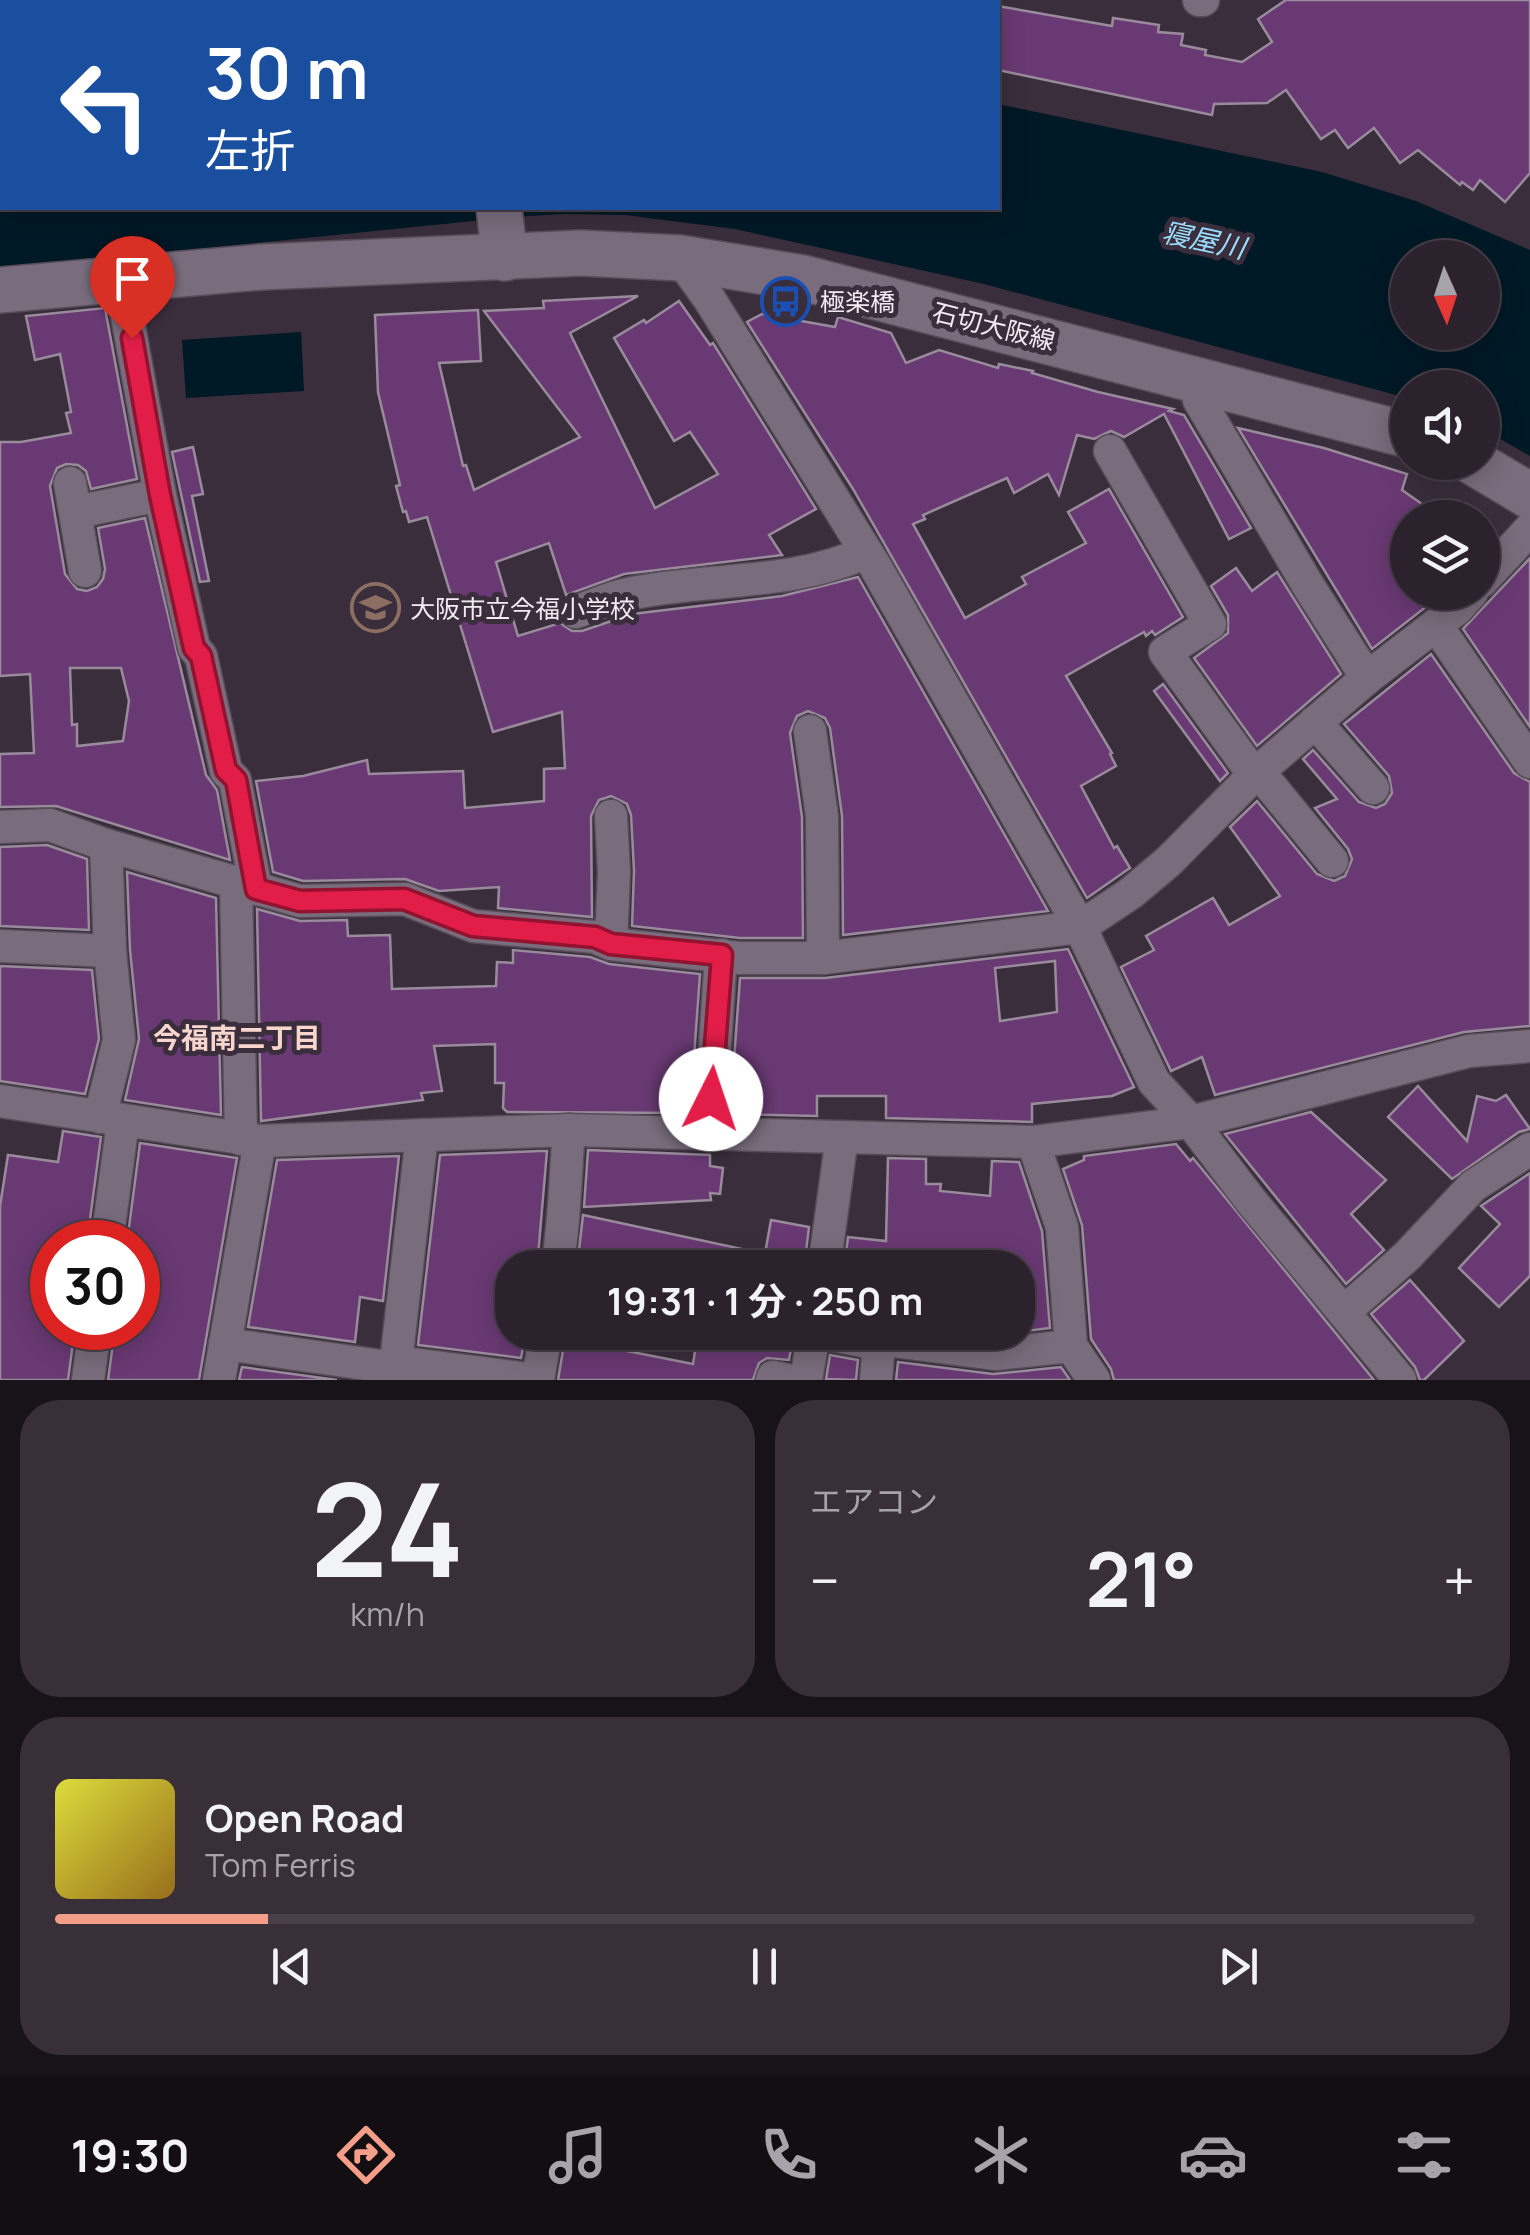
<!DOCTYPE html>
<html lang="ja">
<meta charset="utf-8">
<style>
:root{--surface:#2c222d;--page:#382f39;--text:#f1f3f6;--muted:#a6a4aa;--line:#483f49;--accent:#f49e8a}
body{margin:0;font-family:Manrope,"Noto Sans JP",sans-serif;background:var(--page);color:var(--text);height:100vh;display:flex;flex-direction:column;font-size:38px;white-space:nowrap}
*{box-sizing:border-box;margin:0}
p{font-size:32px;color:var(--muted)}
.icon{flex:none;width:55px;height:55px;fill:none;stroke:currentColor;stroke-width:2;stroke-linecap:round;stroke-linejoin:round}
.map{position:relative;height:1380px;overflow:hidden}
.drawer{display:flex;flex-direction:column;gap:20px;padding:20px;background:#181319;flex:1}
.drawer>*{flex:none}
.guide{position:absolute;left:0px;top:0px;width:1000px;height:210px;box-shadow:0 5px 25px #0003,0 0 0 2px var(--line);background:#1a4fa0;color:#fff;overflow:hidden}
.needle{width:65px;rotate:177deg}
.tools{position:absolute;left:1390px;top:240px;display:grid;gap:20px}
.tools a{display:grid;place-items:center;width:110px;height:110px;border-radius:50%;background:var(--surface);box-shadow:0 5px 25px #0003,0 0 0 2px var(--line);font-size:50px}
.speed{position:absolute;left:30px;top:1220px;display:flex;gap:20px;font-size:50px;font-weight:700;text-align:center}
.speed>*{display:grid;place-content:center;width:130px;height:130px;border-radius:50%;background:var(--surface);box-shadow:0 5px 25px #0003,0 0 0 2px var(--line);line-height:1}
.speed .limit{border:15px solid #d22;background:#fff;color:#111}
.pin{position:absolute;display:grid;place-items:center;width:85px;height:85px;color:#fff;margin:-102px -42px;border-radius:50% 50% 50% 0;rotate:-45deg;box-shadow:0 0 10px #0007}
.pin .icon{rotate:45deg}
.me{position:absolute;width:110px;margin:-55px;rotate:4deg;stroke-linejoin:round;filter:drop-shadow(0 0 8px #0008)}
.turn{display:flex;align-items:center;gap:35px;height:210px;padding:0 40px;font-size:45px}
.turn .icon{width:130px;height:130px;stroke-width:2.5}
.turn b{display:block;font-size:70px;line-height:85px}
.big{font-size:75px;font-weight:700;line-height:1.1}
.drawer .card{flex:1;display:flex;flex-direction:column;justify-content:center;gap:15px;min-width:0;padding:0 35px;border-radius:40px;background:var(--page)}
.drawer .dial{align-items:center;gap:0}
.dial b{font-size:130px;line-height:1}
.song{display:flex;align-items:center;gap:30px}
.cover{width:120px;height:120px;border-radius:15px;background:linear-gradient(135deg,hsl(60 70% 55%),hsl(40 70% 35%))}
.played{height:10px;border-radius:5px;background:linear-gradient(90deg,var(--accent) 15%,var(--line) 15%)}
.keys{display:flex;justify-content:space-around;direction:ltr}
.heat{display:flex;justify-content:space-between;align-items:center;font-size:55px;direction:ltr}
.drawer .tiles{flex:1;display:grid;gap:20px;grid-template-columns:1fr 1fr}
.card:last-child{grid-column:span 2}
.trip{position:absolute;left:495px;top:1250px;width:540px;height:100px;border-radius:40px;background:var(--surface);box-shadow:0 5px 25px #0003,0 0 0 2px var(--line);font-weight:700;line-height:100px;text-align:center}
.tab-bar{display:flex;height:160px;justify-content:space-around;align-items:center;background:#120e12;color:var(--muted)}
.tab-bar .icon{width:70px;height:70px}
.tab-bar .on{color:var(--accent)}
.tab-bar b{font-size:45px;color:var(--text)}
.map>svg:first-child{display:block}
</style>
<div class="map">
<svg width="1530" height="1380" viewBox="0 0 1530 1380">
<rect width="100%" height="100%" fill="#3a2e3c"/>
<g fill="#001926" fill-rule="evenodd">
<path d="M998,104L1322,172L1416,201L1530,250V456L1483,429L1482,388H1408L1407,398L984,284L735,229L625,215L565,214L512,217L0,269V110L2,109V208H998ZM1408,258H1482V332H1408Z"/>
<polygon points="301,332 304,391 186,398 182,340"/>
</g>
<g fill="#693973" stroke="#998b9c" stroke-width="2.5" fill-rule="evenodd">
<polygon points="1286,0 1530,0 1530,173 1505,202 1480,180 1473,190 1462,182 1460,185 1418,150 1400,163 1374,128 1348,148 1335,130 1321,139 1286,90 1267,103 1214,104 1212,115 998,70 998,6 1112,26 1113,18 1159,25 1158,32 1183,34 1181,45 1206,50 1205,55 1242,62 1272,42 1258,19"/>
<polygon points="638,296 570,333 655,508 718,474 690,432 674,441 614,338 644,320 646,323 679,301 710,345 713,343 816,509 769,535 782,555 624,574 566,595 549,543 496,562 518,636 560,623 572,631 582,631 632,614 782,596 858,577 1048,911 843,935 842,816 830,728 825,718 808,711 797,716 790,733 802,817 803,938 740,938 632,926 634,871 631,815 627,804 611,796 599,800 591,816 592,917 498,908 499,887 439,891 405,879 303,881 273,872 256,781 303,776 367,760 369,774 463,771 465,808 544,801 544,769 565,768 562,712 493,732 427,517 409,522 406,511 403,512 396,486 400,485 378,392 375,315 478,310 481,361 439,363 463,466 466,465 474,490 580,437 484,311 544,308 543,301"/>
<path d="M105,308L137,479L91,489L86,471L78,465L66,464L57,468L50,486L65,574L77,589L87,591L97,587L103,579L105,569L98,528L145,518L206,775L217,790L230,860L56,806L0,807V754L34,753L30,674L0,676V442H21L71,433L66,413L71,412L60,354L35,360L26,316ZM70,668H121L129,701L123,741L77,746V724L72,725Z"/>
<polygon points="762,314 835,327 838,317 891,333 906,363 939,350 998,368 999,364 1033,371 1032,373 1098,392 1173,409 1169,411 1184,415 1251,528 1229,539 1164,414 1124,437 1111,431 1094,439 1077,435 1059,495 1048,474 1014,493 1007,478 923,515 925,519 913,524 965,618 1026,584 1022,577 1086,543 1068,512 1109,489 1183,617 1155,635 1152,631 1146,636 1144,632 1066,676 1112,753 1110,754 1116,766 1081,786 1114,848 1117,846 1130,868 1087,898 853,489 747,322"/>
<polygon points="1238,428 1324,448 1407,474 1402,490 1442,518 1408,518 1408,592 1445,592 1372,649"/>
<polygon points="193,447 203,494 192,496 209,581 200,582 172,452"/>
<polygon points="1530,558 1530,727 1463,629"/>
<polygon points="1236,568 1252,591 1277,572 1341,674 1257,746 1194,658 1228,633 1228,615 1211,586"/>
<polygon points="1431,654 1514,773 1530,782 1530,1026 1464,1032 1215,1095 1202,1057 1171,1071 1121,967 1154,950 1146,936 1213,898 1229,925 1280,896 1230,827 1257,801 1317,874 1334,881 1345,876 1352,859 1348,849 1315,808 1337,799 1303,759 1313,750 1359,802 1376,808 1385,804 1392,793 1389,776 1344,724"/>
<polygon points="1163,684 1228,773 1220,781 1154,691"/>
<polygon points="47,845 87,859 89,930 0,926 0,847"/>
<polygon points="127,872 216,898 221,1115 125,1100 139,1039 130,950"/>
<polygon points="257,909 300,921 347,920 348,936 390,935 392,989 496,986 497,962 513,963 513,950 590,957 609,964 700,974 690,1113 507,1112 503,1108 504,1083 495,1083 495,1044 434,1046 442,1091 421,1093 423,1100 261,1121"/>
<path d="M1068,949L1134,1087L1112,1096L1032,1104V1122L886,1118V1096H817V1116L730,1114L740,978H825ZM1055,961L1057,1012L1000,1021L995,968Z"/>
<polygon points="0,966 92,970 99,1039 85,1094 0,1081"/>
<polygon points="1418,1086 1467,1141 1477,1096 1496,1101 1506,1095 1530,1129 1519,1132 1452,1179 1388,1117"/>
<polygon points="1311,1112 1386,1180 1351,1214 1384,1250 1346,1284 1225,1134"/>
<polygon points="63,1131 101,1137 87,1242 52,1242 52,1328 75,1328 68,1380 0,1380 0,1206 8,1155 58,1162"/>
<polygon points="140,1143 237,1158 199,1380 108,1380 115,1328 138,1328 138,1242 127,1242"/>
<polygon points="1176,1144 1190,1161 1193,1158 1374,1380 1114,1380 1111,1369 1091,1339 1082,1225 1063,1169 1084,1160 1084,1156"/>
<polygon points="588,1150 710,1155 710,1166 723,1168 720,1194 710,1193 711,1200 584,1207"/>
<polygon points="541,1151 547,1151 537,1268 512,1268 512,1332 526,1332 521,1358 418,1345 440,1155"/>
<polygon points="399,1156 383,1301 360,1297 355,1342 248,1327 277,1160"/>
<polygon points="888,1158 926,1159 926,1184 941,1184 940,1191 990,1196 992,1161 1019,1162 1042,1231 1050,1328 1018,1332 1018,1268 844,1268 848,1237 886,1241"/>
<polygon points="1530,1173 1530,1276 1499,1307 1459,1268 1500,1224 1481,1206"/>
<polygon points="583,1215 765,1254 771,1220 809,1227 804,1268 577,1268"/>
<polygon points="1410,1280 1464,1341 1424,1380 1420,1380 1415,1367 1371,1314"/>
<polygon points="566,1332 630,1332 627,1351 693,1364 698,1332 794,1332 789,1360 767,1358 759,1363 753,1380 558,1380"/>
<polygon points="830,1355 858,1360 856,1380 826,1379"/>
<polygon points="898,1362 993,1374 1061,1367 1070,1380 896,1380"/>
<polygon points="242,1367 337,1380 239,1380"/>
</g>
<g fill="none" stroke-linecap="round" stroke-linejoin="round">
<defs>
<g id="street">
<polyline points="1199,0 1203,0"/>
<polyline points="680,258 710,300 875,566 945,689 1080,927 1154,1082 1191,1122 1251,1201 1400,1380"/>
<polyline points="120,278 160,495 194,648 201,656 226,771 235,780 256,889"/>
<polyline points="1199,400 1309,587 1367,678"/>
<polyline points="1110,451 1210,624 1165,652 1254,775"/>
<polyline points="70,483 85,571"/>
<polyline points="76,512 160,495"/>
<polyline points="1482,581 1530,529"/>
<path d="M576,612C593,606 610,597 628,594C706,577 792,587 866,552"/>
<polyline points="1436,625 1530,762"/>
<polyline points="1315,722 1373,788"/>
<polyline points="810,731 822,816 823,958"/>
<polyline points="1258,771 1332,861"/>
<polyline points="611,816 614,872 611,944"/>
<polyline points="0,827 50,825 106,845 300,901 405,899 473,926 595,937 611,944 739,958 823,958 1080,927 1131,893 1169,861 1254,775 1367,678 1458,608 1472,592"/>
<polyline points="236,883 241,1139"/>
<polyline points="0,946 110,951"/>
<polyline points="0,1101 260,1141 569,1130 1033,1142 1191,1122 1469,1051 1530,1046"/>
<polyline points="100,1117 119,1040 110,951 106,845"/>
<polyline points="709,1135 721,955"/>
<polyline points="1033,1142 1062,1227 1071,1346 1094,1380"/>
<polyline points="107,1242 123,1121"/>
<path d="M557,1268C565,1222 565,1177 569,1130"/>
<polyline points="824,1268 842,1137"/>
<polyline points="1344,1312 1407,1256 1473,1186 1530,1149"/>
<polyline points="817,1332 879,1344 885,1340 995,1354 1071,1346"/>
<polyline points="225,1344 395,1368"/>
<polyline points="396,1362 536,1380"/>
<polyline points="88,1380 95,1328"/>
<polyline points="219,1380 260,1141"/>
<polyline points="394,1380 422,1135"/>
<polyline points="538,1380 546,1332"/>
<polyline points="772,1380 773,1377 787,1380"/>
<polyline points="806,1380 814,1332"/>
<polyline points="876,1380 879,1344"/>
</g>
<g id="secondary">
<polyline points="475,0 475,2"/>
<polyline points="499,208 505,258"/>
<polyline points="0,290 262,267 581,253 680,258 803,278 1408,435"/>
<polyline points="1473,462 1530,496"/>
</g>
</defs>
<use href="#street" stroke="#574d59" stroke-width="35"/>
<use href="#secondary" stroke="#574d59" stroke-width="48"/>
<use href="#street" stroke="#796c7c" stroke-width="32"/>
<use href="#secondary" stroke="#796c7c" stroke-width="45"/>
</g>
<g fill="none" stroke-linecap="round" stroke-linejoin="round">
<defs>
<polyline id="route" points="132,338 160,495 194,648 201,656 226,770 236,780 256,889 300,901 404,899 473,926 595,937 611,944 722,955 711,1099"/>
</defs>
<use href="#route" stroke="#92132f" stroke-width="25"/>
<use href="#route" stroke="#e11d48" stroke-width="18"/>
</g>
<defs>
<symbol id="bus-ring" viewBox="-11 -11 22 22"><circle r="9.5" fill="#3a2e3c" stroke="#1a4fb4" stroke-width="1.5"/><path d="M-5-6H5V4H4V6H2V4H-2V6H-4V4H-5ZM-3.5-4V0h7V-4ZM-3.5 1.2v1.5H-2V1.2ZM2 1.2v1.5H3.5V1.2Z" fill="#1a4fb4"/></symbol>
<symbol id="school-ring" viewBox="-11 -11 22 22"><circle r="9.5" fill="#3a2e3c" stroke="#8d6e63" stroke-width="1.5"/><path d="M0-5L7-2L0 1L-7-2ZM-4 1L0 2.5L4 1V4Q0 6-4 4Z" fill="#8d6e63"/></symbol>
</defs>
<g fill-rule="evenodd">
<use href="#bus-ring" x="758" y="274" width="55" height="55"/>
<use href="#school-ring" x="348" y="580" width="55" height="55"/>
</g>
<g text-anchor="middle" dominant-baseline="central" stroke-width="10" stroke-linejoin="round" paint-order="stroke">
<g font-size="25" fill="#f2eaf3" stroke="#3a2e3c" text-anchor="start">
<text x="820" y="301">極楽橋</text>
<text x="410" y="608">大阪市立今福小学校</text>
</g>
<g font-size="25" fill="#f2eaf3" stroke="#3a2e3c">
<text transform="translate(994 326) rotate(14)">石切大阪線</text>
</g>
<g font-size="28" font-style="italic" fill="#98ddfe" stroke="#3a2e3c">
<text transform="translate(1204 239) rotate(12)">寝屋川</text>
</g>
<g font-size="28" font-weight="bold" fill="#f8d6cd" stroke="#3a2e3c">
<text x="237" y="1037">今福南二丁目</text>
</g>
</g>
</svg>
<div class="tools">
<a><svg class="needle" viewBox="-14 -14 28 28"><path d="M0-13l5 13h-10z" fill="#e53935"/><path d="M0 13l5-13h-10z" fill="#a6a4aa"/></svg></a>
<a><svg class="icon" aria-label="sound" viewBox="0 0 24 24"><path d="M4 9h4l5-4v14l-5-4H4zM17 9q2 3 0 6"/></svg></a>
<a><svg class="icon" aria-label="layers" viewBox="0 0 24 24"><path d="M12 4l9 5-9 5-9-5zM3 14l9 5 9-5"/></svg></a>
</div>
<div class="speed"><div class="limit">30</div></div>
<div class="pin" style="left:132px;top:338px;background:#d93025"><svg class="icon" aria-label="arrive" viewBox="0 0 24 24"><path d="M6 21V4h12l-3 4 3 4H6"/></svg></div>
<svg class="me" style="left:711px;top:1099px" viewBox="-20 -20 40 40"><circle r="19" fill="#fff"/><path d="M0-13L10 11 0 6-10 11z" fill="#e11d48"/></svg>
<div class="trip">19:31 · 1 分 · 250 m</div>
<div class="guide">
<div class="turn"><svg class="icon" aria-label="left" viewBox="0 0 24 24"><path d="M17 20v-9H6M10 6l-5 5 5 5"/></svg><div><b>30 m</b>左折</div></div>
</div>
</div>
<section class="drawer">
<div class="tiles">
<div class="card dial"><b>24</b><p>km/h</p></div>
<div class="card"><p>エアコン</p>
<div class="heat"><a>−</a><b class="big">21°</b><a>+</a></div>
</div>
<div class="card">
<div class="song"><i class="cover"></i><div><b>Open Road</b><p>Tom Ferris</p></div></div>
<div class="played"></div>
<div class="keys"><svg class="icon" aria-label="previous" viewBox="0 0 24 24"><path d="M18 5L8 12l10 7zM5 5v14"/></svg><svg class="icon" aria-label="pause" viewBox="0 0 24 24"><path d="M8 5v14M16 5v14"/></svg><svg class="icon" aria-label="next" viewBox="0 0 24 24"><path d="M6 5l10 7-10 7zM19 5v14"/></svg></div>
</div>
</div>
</section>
<nav class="tab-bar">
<b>19:30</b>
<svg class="icon on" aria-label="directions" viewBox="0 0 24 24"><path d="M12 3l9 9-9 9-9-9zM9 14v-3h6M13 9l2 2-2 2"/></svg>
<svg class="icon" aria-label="music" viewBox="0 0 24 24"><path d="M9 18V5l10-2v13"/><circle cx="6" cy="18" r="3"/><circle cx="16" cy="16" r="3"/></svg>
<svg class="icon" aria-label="phone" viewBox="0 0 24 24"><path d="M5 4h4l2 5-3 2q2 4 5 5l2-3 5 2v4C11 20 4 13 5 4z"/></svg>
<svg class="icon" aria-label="climate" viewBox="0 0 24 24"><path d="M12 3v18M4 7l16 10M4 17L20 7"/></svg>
<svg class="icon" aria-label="car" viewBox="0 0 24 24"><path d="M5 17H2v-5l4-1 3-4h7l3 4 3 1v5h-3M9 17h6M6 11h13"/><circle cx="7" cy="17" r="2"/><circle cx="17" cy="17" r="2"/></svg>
<svg class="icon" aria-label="filters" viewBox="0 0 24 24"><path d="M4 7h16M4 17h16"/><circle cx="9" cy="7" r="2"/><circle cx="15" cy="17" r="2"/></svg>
</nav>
